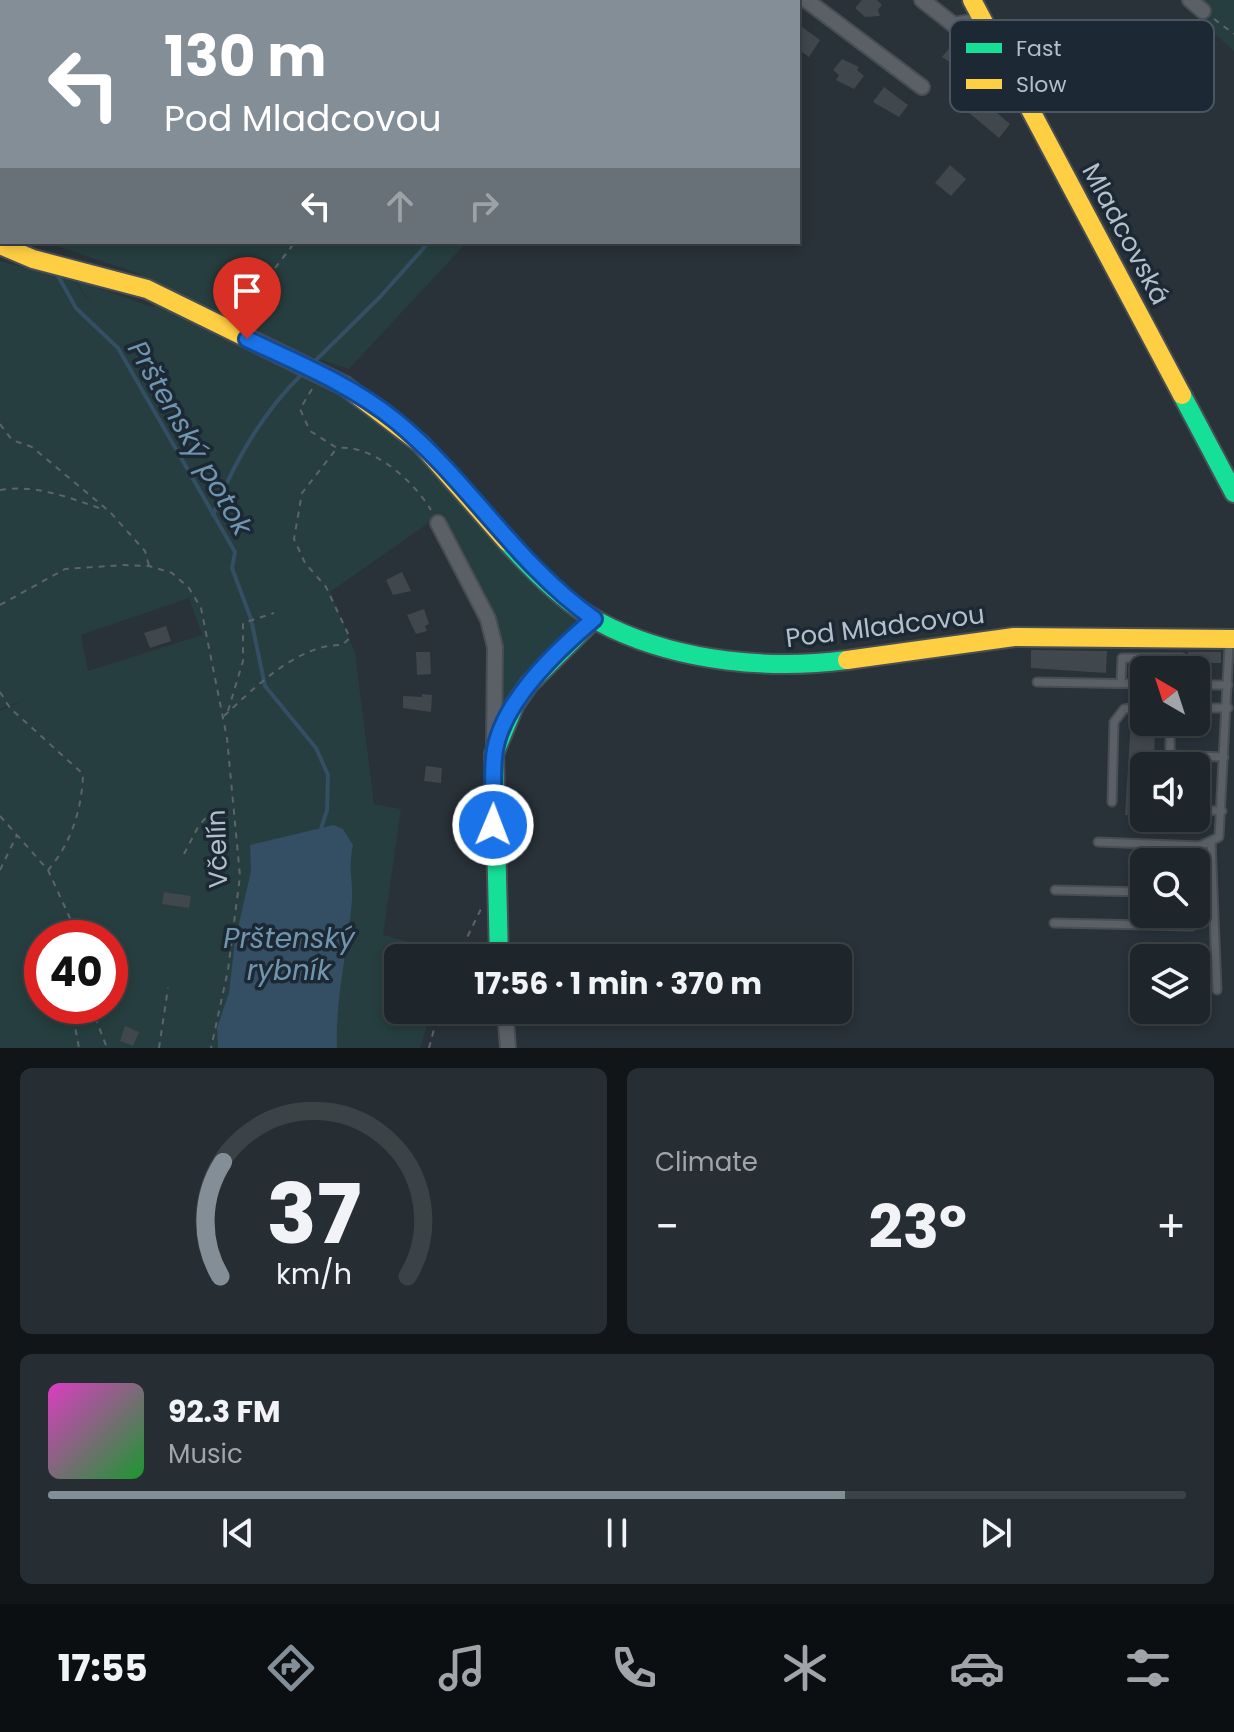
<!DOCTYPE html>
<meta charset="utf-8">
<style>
:root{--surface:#1f262b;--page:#272e33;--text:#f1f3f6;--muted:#a1a5a9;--line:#3c4347;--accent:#838e97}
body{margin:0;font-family:Poppins,sans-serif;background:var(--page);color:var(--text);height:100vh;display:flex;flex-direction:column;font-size:30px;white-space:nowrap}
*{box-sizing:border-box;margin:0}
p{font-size:26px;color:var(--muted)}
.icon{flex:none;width:44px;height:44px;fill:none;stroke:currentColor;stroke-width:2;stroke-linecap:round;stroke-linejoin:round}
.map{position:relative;height:1048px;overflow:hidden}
.side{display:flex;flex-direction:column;gap:20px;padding:20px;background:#111518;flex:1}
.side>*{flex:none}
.top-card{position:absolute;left:0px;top:0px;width:800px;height:244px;box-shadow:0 4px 12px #0003,0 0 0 2px var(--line);background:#838e97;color:#fff;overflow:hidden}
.needle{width:52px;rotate:321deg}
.controls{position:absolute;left:1130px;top:656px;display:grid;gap:16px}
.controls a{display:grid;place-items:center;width:80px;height:80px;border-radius:12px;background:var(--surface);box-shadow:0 4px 12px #0003,0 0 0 2px var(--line);font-size:40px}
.speed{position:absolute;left:24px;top:920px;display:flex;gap:16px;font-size:40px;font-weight:700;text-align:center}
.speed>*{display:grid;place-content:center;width:104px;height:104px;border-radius:50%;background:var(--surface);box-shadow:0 4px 12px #0003,0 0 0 2px var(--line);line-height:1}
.speed .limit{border:12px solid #d22;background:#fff;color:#111}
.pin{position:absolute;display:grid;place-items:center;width:68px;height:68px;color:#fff;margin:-82px -34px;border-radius:50% 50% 50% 0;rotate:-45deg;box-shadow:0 0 8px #0007}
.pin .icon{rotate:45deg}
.me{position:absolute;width:88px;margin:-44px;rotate:1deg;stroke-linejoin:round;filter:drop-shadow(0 0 6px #0008)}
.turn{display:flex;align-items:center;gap:28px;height:168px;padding:0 32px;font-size:36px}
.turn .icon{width:104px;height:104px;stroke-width:2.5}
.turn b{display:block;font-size:56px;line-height:68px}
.lanes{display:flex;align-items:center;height:76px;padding:0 32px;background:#0003;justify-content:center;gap:40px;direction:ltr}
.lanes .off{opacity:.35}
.big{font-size:60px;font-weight:700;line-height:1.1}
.side .widget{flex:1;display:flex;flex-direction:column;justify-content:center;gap:12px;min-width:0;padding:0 28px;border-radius:12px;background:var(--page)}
.side .dial{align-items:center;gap:0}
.dial svg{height:208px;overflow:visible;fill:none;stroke:var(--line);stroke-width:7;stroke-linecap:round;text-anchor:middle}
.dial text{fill:var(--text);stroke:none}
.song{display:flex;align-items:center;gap:24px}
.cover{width:96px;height:96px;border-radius:12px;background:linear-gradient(135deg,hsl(310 70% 55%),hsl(130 70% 35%))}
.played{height:8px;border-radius:4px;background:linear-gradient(90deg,var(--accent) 70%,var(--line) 70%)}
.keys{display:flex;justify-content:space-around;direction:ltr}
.heat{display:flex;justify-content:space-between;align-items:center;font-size:44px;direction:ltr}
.side .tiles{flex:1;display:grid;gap:20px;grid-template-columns:1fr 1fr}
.widget:last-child{grid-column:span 2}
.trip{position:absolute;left:384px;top:944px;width:468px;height:80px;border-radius:12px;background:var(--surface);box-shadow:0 4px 12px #0003,0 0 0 2px var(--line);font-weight:700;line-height:80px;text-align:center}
.dock{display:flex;height:128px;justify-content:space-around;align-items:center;background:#0c0f11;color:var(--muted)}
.dock .icon{width:56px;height:56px}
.dock .selected{color:var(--accent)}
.dock b{font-size:36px;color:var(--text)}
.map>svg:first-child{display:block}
</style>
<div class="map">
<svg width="1234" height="1048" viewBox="0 0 1234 1048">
<rect width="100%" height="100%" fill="#293239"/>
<g fill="#263e3f" fill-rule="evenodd">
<polygon points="0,0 581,0 581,1 2,2 2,227"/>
<polygon points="1202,0 1234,0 1234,51 1198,19 1208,5"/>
<polygon points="45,242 467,242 349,369 279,346 263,334 134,272"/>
<path d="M0,261L74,281L97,312L74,279L152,307L159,303L314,378L399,434L580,619L530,671L499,724L504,652L481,591L441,521L430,522L330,592L355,653L374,804L401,809L383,935L451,953L449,958H398V1010H432L420,1048H0V711L27,699L0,709ZM189,598L202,635L88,671L81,635ZM42,938H110V1006H42Z"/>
</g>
<path fill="#344e63" d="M334,825L343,829L353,845C348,869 353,879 352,900C348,950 335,998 337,1048H218L217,1028L229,993L235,941L251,871L250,845Z"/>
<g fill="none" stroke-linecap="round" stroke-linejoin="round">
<g stroke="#344e63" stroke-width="4">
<polyline points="0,197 2,200"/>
<polyline points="57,274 76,308 118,348 235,552 232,568 251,619 265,686 316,748 328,775 327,810 319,835"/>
<polyline points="312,364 380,297 429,242"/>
<path d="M213,515C233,464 263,412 303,373"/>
</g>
</g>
<g fill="#40474d">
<polygon points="862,0 877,0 882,5 878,10 880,16 865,17 855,8"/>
<polygon points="798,24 820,40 809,57 798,49"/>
<polygon points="952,45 978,68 971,76 942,57"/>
<polygon points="842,59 859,67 857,70 864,76 854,89 836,80 839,75 833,70"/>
<polygon points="884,87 908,105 899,117 873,102"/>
<polygon points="983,94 993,102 990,107 1010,124 999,138 968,112"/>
<polygon points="950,165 966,179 951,196 935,183"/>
<polygon points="402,572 411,591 393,595 386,580"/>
<polygon points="424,609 429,624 425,626 427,631 416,634 407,615"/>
<polygon points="166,626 171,641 150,648 144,633"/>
<polygon points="1031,650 1107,651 1106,673 1031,668"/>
<polygon points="416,652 430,652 431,674 417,675"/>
<rect x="1188" y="652" width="33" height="11"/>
<polygon points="422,694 432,695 431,712 403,708 403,696 422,697"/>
<polygon points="1131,720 1155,722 1154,766 1144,766 1144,816 1125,815"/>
<polygon points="426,766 442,768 441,783 424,781"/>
<polygon points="1139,852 1186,853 1186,862 1138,862"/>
<polygon points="164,892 191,896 189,908 162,904"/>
<polygon points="125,1026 139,1032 133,1046 120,1041"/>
</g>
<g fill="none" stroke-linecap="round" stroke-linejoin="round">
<defs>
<g id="lane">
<polyline points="1037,682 1144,684"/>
<polyline points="1121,683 1122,658 1182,658 1182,670"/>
<polyline points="1196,685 1228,685"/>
<polyline points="1196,708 1228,708"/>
<polyline points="1170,755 1170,722"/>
<polyline points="1169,766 1170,755 1224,757"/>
<polyline points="1112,802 1114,722 1124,709 1144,706"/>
<polyline points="1196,810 1222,811"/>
<polyline points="1098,842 1200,846 1219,837 1229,646"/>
<polyline points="1211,842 1217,990"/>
<polyline points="1055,890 1144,892"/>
<polyline points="1054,923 1192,926 1196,923 1200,846"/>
</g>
<g id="street">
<polyline points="806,0 922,87"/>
<polyline points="922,0 954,25 983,20"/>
<polyline points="1190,0 1203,11"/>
<polyline points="438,523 488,619 495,647 494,746"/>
<polyline points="505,1010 508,1048"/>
</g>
<g id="fast">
<polyline points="1182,395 1234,493"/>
<path d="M507,542C536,574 572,610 611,628C683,662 770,670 847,660"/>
<polyline points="499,958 494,754 515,704 529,684 594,619"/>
</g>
<g id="slow">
<polyline points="972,0 1182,395"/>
<polyline points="0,245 33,259 147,289 345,386 421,444 507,542"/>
<polyline points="847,660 1014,637 1234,639"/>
</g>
</defs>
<use href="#lane" stroke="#484e53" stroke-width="11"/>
<use href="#street" stroke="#484e53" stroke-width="18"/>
<use href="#fast" stroke="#484e53" stroke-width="22"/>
<use href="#slow" stroke="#484e53" stroke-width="22"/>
<g stroke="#5d6469" stroke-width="2" stroke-dasharray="6 6" stroke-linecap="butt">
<polyline points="424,0 424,2"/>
<polyline points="475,2 480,0"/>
<polyline points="785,2 786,0"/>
<polyline points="1214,19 1234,34"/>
<polyline points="250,322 265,281 295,242"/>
<path d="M312,389L300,409L310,431L337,448C372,444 413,480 431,510"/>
<polyline points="0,424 12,440 32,447 110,512 145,551 149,566"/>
<path d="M0,490C38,484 69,498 105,510"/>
<polyline points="0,605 65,569 124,565 149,566 172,573 189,588 201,608 227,738 240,876 228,970 211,1048"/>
<path d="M0,692L10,708L83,774C82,809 71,844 48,870"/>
<polyline points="228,711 243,661 243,623 274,613"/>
<path d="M224,716C254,688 298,644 342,645L350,638L326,587L305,563L294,539L302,493L337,448"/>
<polyline points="0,816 48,870 79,938"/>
<polyline points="184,854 198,827 214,808"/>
<polyline points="0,870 17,835"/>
<polyline points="457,958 481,909"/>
<polyline points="78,1006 74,1021 79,1048"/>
<polyline points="91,1006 107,1048"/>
<polyline points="159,1048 168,988"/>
<polyline points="429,1048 439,1010"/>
</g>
<use href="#lane" stroke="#5a6066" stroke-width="7"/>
<use href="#street" stroke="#5a6066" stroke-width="14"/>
<use href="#fast" stroke="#16e098" stroke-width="18"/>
<use href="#slow" stroke="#ffcf43" stroke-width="18"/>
</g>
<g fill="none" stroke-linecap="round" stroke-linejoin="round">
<defs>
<path id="route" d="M247,339C298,363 352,385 396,421C469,481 515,563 594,619C556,651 499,704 494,757C492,779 494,803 493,825"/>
</defs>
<use href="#route" stroke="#114b97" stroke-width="20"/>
<use href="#route" stroke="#1a73e8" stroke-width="14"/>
</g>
<g text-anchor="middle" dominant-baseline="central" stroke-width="7" stroke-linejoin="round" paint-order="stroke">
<g font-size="26" fill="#b3bfca" stroke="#1c2934">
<text transform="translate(1126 234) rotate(62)">Mladcovská</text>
<text transform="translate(885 626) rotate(-7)">Pod Mladcovou</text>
<text transform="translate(217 849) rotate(-92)">Včelín</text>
</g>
<g font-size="28" font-style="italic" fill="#7195af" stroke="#1c2934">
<text transform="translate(190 438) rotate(60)">Prštenský potok</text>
<text x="289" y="938">Prštenský<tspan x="289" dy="32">rybník</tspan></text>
</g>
</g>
<rect x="950" y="20" width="264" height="92" rx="12" fill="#1c2934" stroke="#495661" stroke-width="2"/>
<rect x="966" y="43" width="36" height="10" fill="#16e098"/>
<rect x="966" y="79" width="36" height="10" fill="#ffcf43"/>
<g font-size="22" fill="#b3bfca">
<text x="1016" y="56">Fast</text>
<text x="1016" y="92">Slow</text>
</g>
</svg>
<div class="controls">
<a><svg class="needle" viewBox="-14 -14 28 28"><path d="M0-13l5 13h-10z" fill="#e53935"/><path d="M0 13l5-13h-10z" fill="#a1a5a9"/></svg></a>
<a><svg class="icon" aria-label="sound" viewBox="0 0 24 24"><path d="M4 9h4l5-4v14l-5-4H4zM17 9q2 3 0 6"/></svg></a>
<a><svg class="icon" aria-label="search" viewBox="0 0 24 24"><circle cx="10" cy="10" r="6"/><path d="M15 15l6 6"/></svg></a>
<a><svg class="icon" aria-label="layers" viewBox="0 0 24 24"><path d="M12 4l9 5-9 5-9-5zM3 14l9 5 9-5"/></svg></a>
</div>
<div class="speed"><div class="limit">40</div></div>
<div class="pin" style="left:247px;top:339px;background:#d93025"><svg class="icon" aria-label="arrive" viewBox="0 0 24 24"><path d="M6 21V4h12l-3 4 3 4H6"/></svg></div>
<svg class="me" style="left:493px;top:825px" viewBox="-20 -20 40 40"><circle r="17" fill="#1a73e8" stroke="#fff" stroke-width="3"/><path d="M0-11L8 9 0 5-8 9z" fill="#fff"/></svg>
<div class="trip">17:56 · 1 min · 370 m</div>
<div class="top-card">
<div class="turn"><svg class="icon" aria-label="left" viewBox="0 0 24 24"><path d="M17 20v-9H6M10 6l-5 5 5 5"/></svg><div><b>130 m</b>Pod Mladcovou</div></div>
<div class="lanes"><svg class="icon" aria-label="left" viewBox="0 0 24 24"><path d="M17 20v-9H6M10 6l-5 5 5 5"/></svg><svg class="icon off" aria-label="ahead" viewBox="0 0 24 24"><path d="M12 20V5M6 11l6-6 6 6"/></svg><svg class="icon off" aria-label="right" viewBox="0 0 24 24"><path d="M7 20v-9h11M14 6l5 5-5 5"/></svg></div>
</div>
</div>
<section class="side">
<div class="tiles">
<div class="widget dial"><svg viewBox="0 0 100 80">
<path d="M14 69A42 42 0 1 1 86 69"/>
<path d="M14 69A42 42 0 0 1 15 25" stroke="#838e97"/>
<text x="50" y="56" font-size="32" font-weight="700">37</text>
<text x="50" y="72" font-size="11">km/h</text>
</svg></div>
<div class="widget"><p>Climate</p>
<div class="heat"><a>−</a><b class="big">23°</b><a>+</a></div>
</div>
<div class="widget">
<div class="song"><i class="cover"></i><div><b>92.3 FM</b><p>Music</p></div></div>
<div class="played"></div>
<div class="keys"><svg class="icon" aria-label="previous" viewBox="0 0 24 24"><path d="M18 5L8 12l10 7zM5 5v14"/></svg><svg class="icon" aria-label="pause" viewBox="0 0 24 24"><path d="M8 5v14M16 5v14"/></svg><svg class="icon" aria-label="next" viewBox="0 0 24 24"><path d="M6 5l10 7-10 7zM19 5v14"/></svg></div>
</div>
</div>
</section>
<nav class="dock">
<b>17:55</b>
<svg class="icon selected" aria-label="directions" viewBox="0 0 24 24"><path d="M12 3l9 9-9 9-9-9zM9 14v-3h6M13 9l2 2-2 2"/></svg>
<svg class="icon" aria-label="music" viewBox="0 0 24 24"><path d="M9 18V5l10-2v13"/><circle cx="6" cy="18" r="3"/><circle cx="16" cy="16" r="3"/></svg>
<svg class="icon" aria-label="phone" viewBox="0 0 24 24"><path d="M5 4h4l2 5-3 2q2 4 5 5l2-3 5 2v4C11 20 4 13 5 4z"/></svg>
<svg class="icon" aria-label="climate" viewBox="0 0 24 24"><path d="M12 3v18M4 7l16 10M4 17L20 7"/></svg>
<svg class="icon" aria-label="car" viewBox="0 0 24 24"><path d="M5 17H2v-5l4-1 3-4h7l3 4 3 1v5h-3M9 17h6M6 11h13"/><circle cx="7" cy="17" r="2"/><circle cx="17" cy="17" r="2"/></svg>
<svg class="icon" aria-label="filters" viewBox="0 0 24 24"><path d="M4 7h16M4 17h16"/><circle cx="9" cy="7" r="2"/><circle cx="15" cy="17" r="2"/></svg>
</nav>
